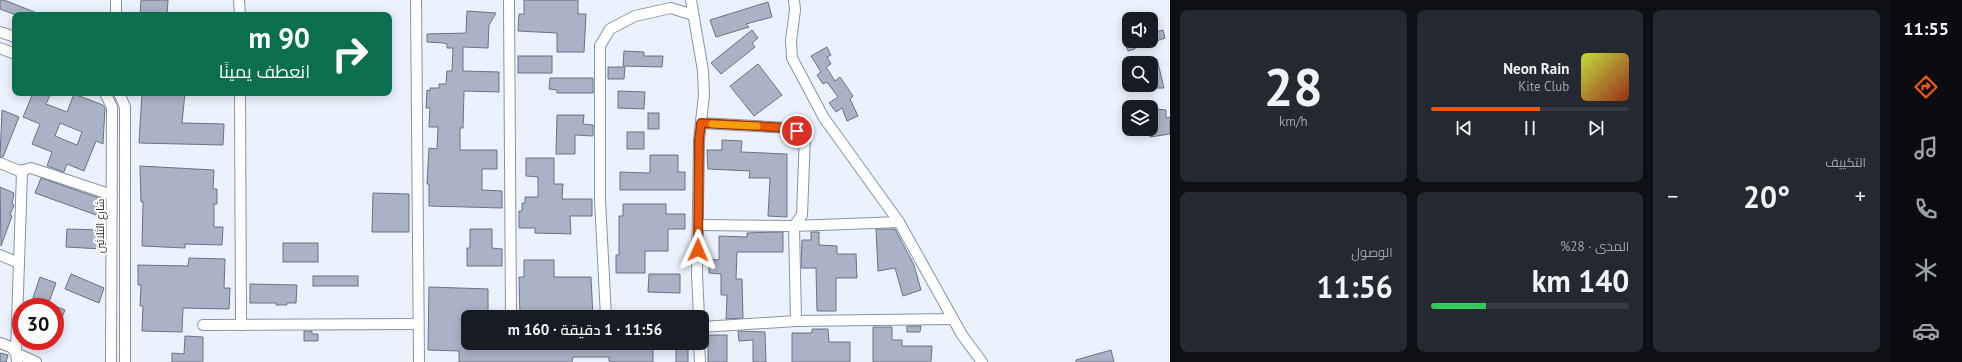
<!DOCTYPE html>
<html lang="ar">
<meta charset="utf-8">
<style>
:root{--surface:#171b24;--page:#242831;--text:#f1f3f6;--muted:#9ea1a6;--line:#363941;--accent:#ea580c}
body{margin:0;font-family:"PT Sans",Cairo,sans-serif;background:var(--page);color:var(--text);direction:rtl;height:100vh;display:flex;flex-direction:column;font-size:15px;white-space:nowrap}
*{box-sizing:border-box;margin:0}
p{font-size:13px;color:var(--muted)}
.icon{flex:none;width:22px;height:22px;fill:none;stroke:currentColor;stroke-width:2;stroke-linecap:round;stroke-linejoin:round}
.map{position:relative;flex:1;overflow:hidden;direction:ltr}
.panel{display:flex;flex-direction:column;gap:10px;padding:10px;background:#0d0f14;width:720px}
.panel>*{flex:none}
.banner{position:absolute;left:12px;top:12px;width:380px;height:84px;border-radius:8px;box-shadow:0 2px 10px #0003;direction:rtl;background:#0b6e4f;color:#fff;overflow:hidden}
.tools{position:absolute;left:1122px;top:12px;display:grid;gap:8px}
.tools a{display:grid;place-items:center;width:36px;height:36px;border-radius:8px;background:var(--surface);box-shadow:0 2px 10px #0003;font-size:20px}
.speed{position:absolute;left:12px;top:298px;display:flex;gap:8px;font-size:20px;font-weight:700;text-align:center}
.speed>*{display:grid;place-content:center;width:52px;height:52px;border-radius:50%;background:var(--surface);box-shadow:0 2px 10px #0003;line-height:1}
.speed .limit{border:6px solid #d22;background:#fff;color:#111}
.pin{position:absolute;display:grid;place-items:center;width:34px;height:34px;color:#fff;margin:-17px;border:2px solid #fff;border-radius:50%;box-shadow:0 1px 4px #0007}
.me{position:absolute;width:44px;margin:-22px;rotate:1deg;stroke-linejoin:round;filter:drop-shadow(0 0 3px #0008)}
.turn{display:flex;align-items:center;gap:14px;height:84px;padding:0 16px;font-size:18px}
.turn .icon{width:52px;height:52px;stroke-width:2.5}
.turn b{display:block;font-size:28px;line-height:34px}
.big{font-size:30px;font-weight:600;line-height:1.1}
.panel .tile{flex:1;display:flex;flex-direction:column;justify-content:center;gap:6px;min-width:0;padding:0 14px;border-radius:8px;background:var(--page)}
.panel .dial{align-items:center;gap:0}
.dial b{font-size:52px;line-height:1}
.song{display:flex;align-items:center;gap:12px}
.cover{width:48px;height:48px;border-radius:6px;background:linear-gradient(135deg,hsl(70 70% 55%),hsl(10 70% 35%))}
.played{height:4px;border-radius:2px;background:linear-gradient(90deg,var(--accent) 55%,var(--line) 55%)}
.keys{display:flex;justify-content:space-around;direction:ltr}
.heat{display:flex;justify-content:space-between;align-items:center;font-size:22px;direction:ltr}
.charge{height:6px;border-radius:3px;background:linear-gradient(90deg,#34c759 28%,var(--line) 0)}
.panel .tiles{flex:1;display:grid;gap:10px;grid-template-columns:repeat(3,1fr)}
.tile:first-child{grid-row:span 2}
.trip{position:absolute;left:461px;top:310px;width:248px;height:40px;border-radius:8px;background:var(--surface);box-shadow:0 2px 10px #0003;font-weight:600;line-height:40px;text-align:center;direction:rtl}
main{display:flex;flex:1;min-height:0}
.tabs{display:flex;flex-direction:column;width:72px;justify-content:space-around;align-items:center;background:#090b0e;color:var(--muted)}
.tabs .icon{width:28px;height:28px}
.tabs .on{color:var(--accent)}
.tabs b{font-size:18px;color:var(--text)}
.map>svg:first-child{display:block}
</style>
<main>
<nav class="tabs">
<b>11:55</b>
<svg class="icon on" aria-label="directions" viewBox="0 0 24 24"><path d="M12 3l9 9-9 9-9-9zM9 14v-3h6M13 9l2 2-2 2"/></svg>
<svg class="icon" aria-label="music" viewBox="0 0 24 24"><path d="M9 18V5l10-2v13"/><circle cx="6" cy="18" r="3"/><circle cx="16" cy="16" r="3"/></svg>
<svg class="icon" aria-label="phone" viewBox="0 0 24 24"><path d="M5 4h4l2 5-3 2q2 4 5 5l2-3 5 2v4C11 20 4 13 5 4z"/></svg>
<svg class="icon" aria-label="climate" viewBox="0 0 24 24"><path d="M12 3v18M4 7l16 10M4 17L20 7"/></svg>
<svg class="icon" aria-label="car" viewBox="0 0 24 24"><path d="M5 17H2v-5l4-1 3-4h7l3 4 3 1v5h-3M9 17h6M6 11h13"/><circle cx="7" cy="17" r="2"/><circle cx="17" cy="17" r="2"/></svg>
</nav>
<section class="panel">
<div class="tiles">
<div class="tile"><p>التكييف</p>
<div class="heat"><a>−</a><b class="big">20°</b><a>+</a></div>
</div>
<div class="tile">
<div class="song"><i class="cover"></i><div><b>Neon Rain</b><p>Kite Club</p></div></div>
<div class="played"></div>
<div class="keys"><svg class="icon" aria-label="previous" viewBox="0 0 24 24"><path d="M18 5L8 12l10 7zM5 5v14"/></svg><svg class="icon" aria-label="pause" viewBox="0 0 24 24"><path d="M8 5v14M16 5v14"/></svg><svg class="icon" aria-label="next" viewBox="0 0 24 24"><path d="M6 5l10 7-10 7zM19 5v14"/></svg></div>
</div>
<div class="tile dial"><b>28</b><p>km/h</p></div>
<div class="tile"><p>المدى · 28%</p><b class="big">140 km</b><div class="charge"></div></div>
<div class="tile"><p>الوصول</p><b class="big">11:56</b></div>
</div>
</section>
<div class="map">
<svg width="1170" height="362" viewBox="0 0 1170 362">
<rect width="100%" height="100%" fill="#ebf2fd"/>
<g fill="#a9b3c5" stroke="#6a7384" fill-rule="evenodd">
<polygon points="0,0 4,0 42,15 16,15 0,9"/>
<polygon points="141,0 168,0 167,15 140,15"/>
<polygon points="524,0 578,0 578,14 586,14 584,52 557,52 557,33 518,31 519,14 524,14"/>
<polygon points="768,2 772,17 746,24 749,27 716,37 710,20"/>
<polygon points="467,11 496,13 489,25 488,48 463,47 463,71 499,72 499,92 464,91 463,128 460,128 460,150 497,150 497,169 482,169 482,190 502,191 502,208 429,206 429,184 427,184 429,148 437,149 438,127 429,127 430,108 426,108 427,90 430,91 430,88 439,88 439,84 446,84 447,71 452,71 453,48 447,48 447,44 443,43 427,42 427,34 466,33"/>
<polygon points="752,30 758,38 752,43 755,47 721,74 711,63"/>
<polygon points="1163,30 1165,38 1151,43 1151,33"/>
<polygon points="1124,41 1133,41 1135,49 1128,51"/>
<polygon points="827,47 831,55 827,57 831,64 826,67 835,81 840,77 853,96 850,99 858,116 847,121 842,108 836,112 829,103 838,97 827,82 823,84 817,75 821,72 811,56"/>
<polygon points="624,51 644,52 644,56 663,56 662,67 623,66"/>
<rect x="518" y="56" width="34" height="17"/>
<polygon points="1157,59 1164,88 1155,88 1154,78 1151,79 1151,61"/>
<polygon points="758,64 782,95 754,116 730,86"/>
<polygon points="608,67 625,67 624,79 608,79"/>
<polygon points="550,78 593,78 593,93 557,93 557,90 549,89"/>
<polygon points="618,91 645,92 644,109 618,108"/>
<path d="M33,93H51L46,104L67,112L74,94L103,105L105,108L103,144L96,141L84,171L67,164L64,172L47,166L52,152L32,144L40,124L23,117ZM60,123L82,132L77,145L55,136Z"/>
<polygon points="142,93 185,93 182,123 224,124 223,145 139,143"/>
<polygon points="1151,106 1157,109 1166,110 1166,118 1170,117 1170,134 1150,137 1149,129 1151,129"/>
<polygon points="2,110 19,117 3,157 0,157"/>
<rect x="648" y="113" width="11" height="16"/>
<polygon points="557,115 584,115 583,124 593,125 593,136 575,135 575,154 556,154"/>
<rect x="627" y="132" width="17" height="17"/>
<polygon points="722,140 742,141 741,152 787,154 787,217 768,216 770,178 749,178 750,171 708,169 707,150 722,150"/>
<polygon points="650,155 678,155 678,172 685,172 685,190 620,190 620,172 648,173 650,172"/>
<polygon points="526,158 554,158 554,184 563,184 562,199 592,199 592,216 570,216 571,234 535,233 535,228 519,228 519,211 522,211 522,203 525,203 525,197 538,197 538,177 526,176"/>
<polygon points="140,166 214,170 213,189 217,189 217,204 214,204 214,227 223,227 222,245 185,244 185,248 142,246 143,202 141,202"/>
<polygon points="41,178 105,200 99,216 35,193"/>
<polygon points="0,187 14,193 12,204 14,205 10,215 12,216 1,246"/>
<polygon points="373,193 409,194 409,232 372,232"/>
<polygon points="623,204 666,204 666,214 685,214 685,229 668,229 668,251 645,251 645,273 616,273 616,255 619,255 619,216 623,216"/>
<polygon points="67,229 103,230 102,249 66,247"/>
<polygon points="470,229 492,229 492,248 502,249 502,266 467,266 467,248 470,248"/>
<polygon points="876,229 895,229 914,265 921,290 903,296 895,268 878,271"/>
<polygon points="775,232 783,232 783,252 737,252 736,279 742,279 743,318 726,319 727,295 721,295 721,274 709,273 709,259 719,260 719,236 747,237 747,233"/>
<polygon points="811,232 819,232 819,245 837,246 837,254 856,254 857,278 836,278 836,311 817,311 816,268 801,268 802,240 811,240"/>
<rect x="283" y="243" width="35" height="19"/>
<polygon points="189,258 225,259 224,288 230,288 229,309 183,308 182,332 142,331 143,306 140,306 141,285 138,285 138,265 188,266"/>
<polygon points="524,260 554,260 554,277 591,277 593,317 520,317 519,277 524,277"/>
<polygon points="71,274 104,288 99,303 65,289"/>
<polygon points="649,274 680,274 680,293 648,292"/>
<rect x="313" y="276" width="45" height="10"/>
<polygon points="40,277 56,283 47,307 30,307"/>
<polygon points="250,284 297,285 296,303 287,303 287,305 276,305 277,303 250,303"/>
<polygon points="429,287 488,289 488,317 465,317 465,343 490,343 490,347 523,349 524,343 530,343 530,347 554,348 554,343 653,343 653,362 616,362 609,361 609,357 573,357 572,362 459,362 459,351 428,350"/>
<polygon points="55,306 65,310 55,334"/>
<polygon points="907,326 921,326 920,332 907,332"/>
<polygon points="873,327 892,327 892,340 902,340 902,346 932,346 931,362 873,362"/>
<polygon points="812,329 828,329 829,342 850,342 850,362 792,362 792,333 812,333"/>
<polygon points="304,331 312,331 312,334 318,334 318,341 304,341"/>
<polygon points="738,331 765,332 766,362 753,362 753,340 739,341"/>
<rect x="708" y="335" width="19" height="27"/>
<polygon points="185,336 203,337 203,362 172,362 172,353 184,354"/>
<rect x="676" y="343" width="12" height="19"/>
<polygon points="1111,350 1114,362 1076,362 1076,360"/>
<polygon points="0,353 8,355 6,362 0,362"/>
</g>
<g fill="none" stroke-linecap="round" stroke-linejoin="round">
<defs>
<g id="street">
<polyline points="116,0 116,15"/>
<polyline points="239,0 240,15"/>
<polyline points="416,0 419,362"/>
<polyline points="509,0 511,317"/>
<polyline points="691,0 703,71 704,95 699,140 697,274 699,317"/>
<polyline points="794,0 795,10 791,41 792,58 824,118 899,222 962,335 982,362"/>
<polyline points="0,32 15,37"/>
<polyline points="0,48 15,54"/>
<polyline points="105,93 112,107 111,362"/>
<polyline points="119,93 125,107 125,362"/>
<polyline points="240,93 241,325"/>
<polyline points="701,123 789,128 805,134 802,215 794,226 796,321"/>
<polyline points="0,163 22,172 16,353 36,362"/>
<polyline points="19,171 31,168 112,195"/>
<polyline points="698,225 794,226 899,222"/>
<polyline points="0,255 19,263"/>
<polyline points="606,317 600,200 600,46 610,29 635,16 671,8 693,15"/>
<polyline points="203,325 418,324"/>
<polyline points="702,327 796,321 953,319"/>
<polyline points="0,343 11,347 16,353 17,362"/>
<polyline points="699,343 700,362"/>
</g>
</defs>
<use href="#street" stroke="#8a94a5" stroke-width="12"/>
<use href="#street" stroke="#fff" stroke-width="10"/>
</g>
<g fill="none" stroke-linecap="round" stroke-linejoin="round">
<defs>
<polyline id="route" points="698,250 699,140 701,123 789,128 797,131"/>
</defs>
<use href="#route" stroke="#983908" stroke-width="10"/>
<use href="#route" stroke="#ea580c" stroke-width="7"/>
<polyline stroke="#f59e0b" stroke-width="7" points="712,124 757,126"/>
</g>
<g text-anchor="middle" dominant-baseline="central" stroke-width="4" stroke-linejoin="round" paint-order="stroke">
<g font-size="11" fill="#262a31" stroke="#fff">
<text transform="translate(100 226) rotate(-90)">شارع الثلاثين</text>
</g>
</g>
</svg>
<div class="tools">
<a><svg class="icon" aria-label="sound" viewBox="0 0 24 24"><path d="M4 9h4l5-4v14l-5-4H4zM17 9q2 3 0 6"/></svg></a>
<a><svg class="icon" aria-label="search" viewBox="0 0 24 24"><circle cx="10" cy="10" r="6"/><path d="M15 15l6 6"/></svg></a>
<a><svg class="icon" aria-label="layers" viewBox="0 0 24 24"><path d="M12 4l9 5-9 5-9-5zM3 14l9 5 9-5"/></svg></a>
</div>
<div class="speed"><div class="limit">30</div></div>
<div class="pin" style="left:797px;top:131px;background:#d93025"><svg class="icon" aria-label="arrive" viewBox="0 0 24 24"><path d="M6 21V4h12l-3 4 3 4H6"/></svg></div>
<svg class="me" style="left:698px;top:250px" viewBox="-20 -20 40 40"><path d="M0-17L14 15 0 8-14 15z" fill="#ea580c" stroke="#fff" stroke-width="4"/></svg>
<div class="trip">11:56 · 1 دقيقة · 160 m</div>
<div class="banner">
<div class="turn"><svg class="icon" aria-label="right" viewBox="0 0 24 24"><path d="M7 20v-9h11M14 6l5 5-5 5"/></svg><div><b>90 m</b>انعطف يمينًا</div></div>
</div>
</div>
</main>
